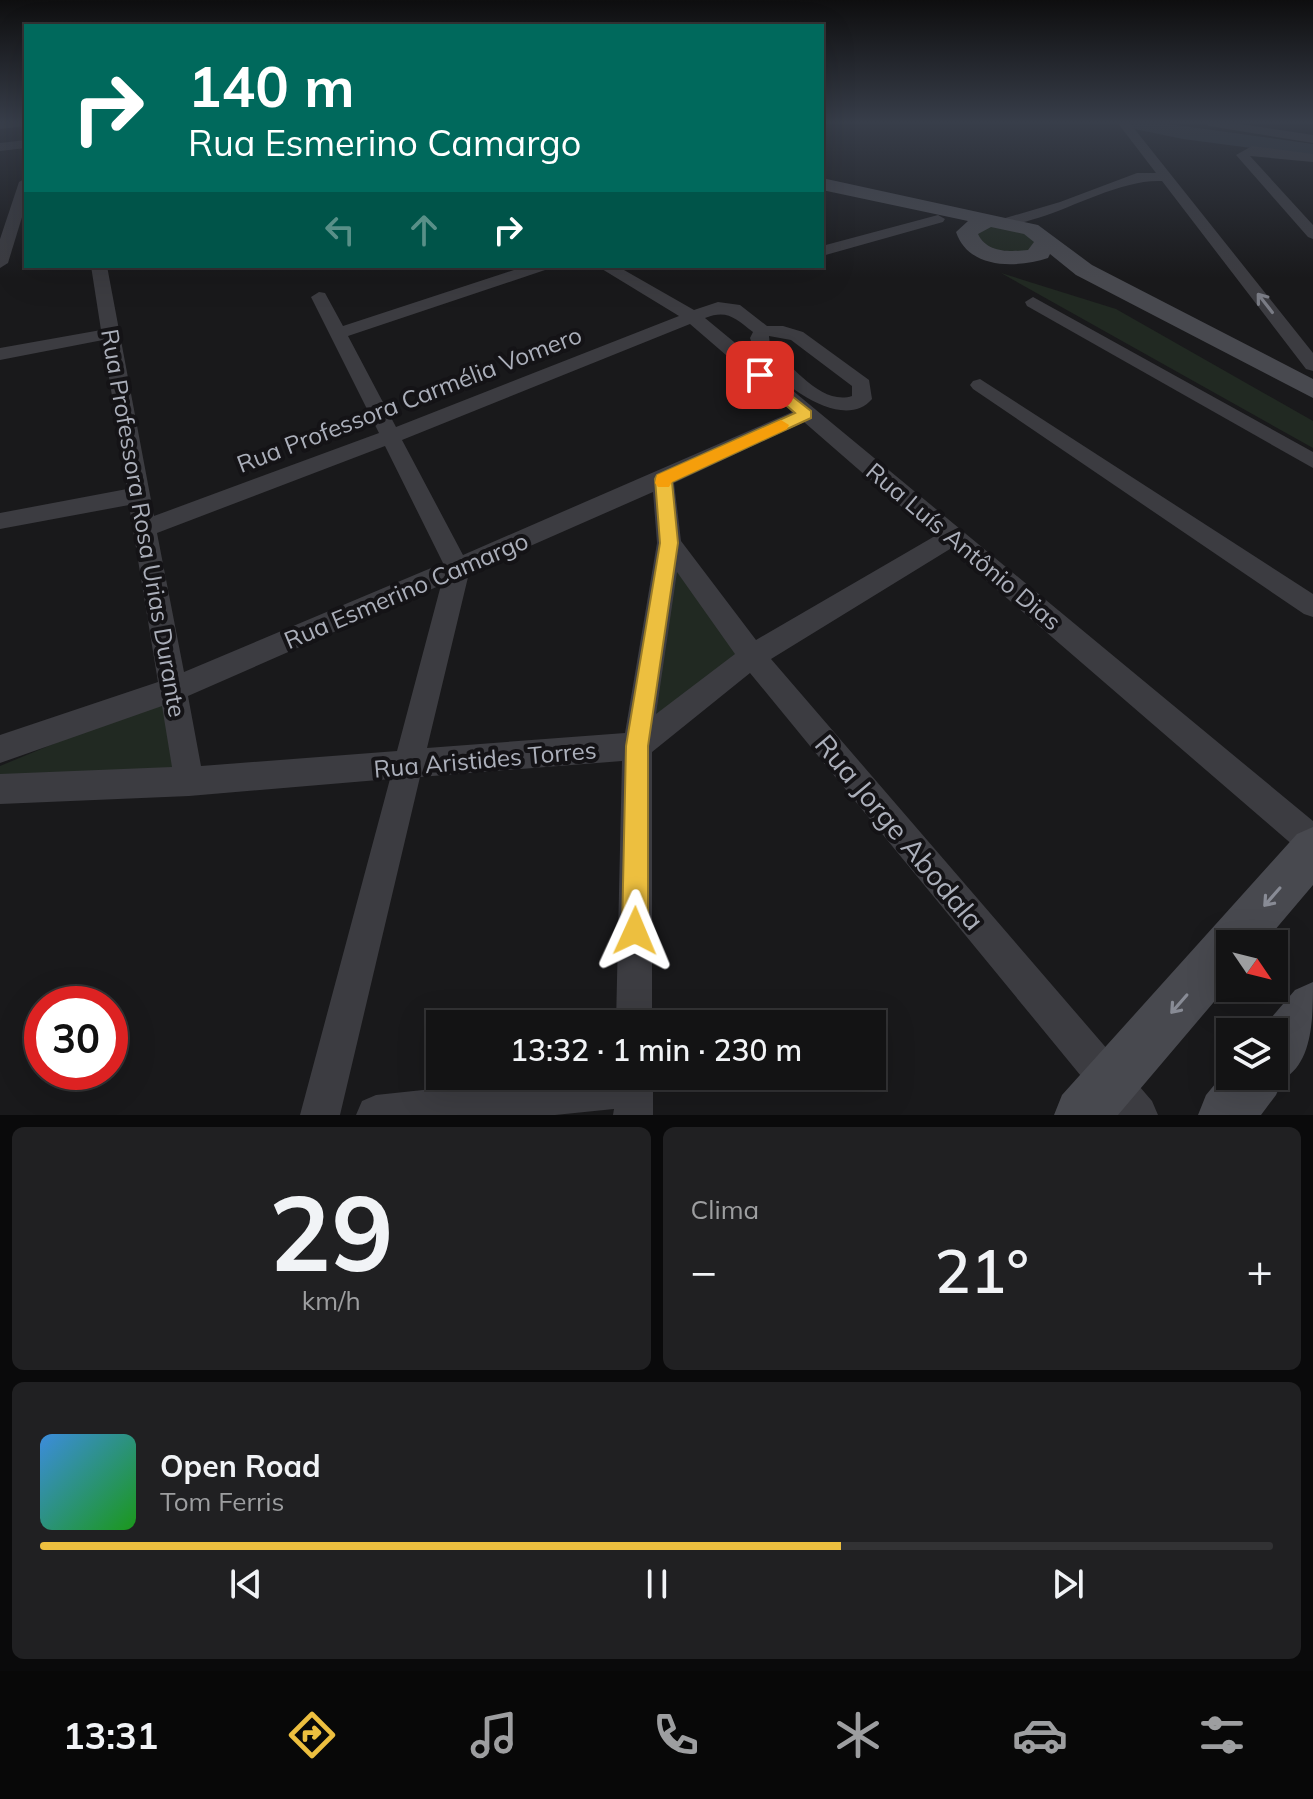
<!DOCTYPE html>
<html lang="pt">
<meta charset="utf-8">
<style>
:root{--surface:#131314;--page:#202022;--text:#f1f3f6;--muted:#9d9ea0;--line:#323234;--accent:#edbf3f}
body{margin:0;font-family:Mulish,sans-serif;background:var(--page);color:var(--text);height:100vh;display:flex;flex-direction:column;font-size:30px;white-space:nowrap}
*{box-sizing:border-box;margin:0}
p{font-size:26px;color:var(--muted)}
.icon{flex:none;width:44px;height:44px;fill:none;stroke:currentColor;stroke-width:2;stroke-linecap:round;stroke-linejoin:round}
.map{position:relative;height:1115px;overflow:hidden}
.side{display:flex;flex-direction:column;gap:12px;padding:12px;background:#0a0a0b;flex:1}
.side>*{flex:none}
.guide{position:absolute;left:24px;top:24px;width:800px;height:244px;border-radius:0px;box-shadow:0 8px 32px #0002,0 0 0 2px var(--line);background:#00695c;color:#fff;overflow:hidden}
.needle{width:52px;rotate:125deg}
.controls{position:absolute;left:1216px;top:930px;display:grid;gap:16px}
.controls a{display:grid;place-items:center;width:72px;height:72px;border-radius:0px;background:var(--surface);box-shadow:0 8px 32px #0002,0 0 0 2px var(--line);font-size:40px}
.speed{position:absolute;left:24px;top:986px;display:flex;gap:16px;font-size:40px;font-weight:700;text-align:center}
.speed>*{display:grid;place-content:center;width:104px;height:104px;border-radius:50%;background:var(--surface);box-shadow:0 8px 32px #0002,0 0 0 2px var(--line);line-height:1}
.speed .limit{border:12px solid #d22;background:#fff;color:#111}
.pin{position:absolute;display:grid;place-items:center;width:68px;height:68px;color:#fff;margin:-34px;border-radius:16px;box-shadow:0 4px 12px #0006}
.me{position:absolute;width:88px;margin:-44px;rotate:1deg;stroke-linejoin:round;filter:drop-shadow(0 0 6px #0008)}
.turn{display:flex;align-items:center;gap:28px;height:168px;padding:0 32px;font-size:36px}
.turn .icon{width:104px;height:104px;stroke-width:2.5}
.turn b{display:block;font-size:56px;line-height:68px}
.lanes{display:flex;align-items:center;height:76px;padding:0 32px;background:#0003;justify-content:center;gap:40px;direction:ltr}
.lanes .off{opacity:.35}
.big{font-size:60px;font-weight:600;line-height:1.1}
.side .card{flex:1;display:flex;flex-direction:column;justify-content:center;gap:12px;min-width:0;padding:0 28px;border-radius:12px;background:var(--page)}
.side .dial{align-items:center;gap:0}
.dial b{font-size:104px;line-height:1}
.song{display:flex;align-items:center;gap:24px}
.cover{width:96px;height:96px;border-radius:12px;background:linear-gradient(135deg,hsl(210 70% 55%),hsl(120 70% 35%))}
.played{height:8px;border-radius:4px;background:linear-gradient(90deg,var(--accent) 65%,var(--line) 65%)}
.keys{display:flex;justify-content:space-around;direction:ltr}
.heat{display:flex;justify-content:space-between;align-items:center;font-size:44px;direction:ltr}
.side .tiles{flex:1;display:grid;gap:12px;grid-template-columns:1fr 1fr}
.card:last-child{grid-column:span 2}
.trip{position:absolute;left:426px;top:1010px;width:460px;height:80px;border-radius:0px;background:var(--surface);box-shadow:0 8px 32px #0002,0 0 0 2px var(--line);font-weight:600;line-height:80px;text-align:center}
.tabs{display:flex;height:128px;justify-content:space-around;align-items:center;background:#080808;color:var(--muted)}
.tabs .icon{width:56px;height:56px}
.tabs .selected{color:var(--accent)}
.tabs b{font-size:36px;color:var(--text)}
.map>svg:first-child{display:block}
</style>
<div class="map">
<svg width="1313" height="1115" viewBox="0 0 1313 1115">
<rect width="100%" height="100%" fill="#19191b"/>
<g fill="#212922">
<polygon points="993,224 1036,237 1031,252 989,250 974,231"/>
<polygon points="1001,273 1116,309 1313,421 1313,448"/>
<polygon points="673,561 741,650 649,726"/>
<polygon points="167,697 181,778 0,783 0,766"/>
</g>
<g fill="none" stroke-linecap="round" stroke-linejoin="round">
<polygon fill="#2f363e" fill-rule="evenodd" points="1118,122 1154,122 1313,144 1313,156 1183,139 1120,126"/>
<g fill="#3c3c41" fill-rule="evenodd">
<polygon points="0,122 26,122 26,126 0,129"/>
<path d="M1117,122H1129L1313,353V371L1306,369L1162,181C1124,179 1076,206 1038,218C1026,221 1013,227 1002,225V219L1060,202L1137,173H1156Z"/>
<polygon points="1203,122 1228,122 1313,135 1313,143 1209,126"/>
<polygon points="26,140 26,148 0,151 0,143"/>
<polygon points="1252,146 1313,154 1313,162 1250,156 1313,225 1313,239 1308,237 1236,155"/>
<polygon points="26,178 26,204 8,263 0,268 0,239 19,182"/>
<polygon points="938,215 945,219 943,222 822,256 822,246"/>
<path d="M91,266H107L154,516L379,433L311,297L319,292L325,293L343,326L526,266H550L548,269L348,336L396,427L679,316L597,266H617L694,310L718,302L740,305L767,326H783L803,332L869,380L872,399C840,437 760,371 750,338L753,332C735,318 727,309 705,318L1313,821V858L1302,853L950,549L771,659L1152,1101L1158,1115H1113L750,673L652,752V1024H616L622,761L420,777L340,1115H300L390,779L189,796L0,804V774L172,767L162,706L0,763V735L158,682L129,505L0,529V513L127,489L103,340L0,360V348L101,330ZM690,324L792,412L463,555L402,440ZM769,336L791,340L852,386V396C821,406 791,364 770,346ZM804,422L935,536L756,640L681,541L674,483ZM385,446L443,563L184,672L157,533ZM653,492L657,543L625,733L427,748L469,573ZM677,572L735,654L656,714ZM441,585L397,751L201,766L188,696Z"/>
<polygon points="1033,297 1313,452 1313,468 1027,306 1025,302"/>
<polygon points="980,379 1313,594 1313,617 1304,614 973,389 970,385 973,381"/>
<polygon points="556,1076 653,1076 653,1115 613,1115 614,1109 555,1115 356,1115 362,1101 376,1095"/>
</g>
<g fill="#48494f" fill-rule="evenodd">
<path d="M822,178L1038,225L1092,265L1313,379V398L1076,275L1050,254L1048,258C1017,268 969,270 956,232L968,221L822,190ZM991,227L1024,234L1034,242L1028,250C1010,252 987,253 978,234Z"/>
<polygon points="1313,827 1313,885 1263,944 1230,944 1230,983 1118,1115 1054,1115 1062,1095 1297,834"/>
<path d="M1313,982C1313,1017 1313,1063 1283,1079L1276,1095L1261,1115H1198L1206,1095L1230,1066V1076H1274V1032H1259L1295,990Z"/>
</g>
</g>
<defs><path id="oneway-shaft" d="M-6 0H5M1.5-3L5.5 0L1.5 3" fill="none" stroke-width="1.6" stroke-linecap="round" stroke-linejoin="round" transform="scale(2)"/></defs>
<use stroke="#797b84" href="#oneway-shaft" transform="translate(1265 303) rotate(-128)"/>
<g stroke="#888b95">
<use href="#oneway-shaft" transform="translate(1272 897) rotate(131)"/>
<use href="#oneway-shaft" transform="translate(1179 1004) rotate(131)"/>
</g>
<linearGradient id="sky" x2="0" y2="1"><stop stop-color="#0e0e0f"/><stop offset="0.44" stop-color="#383e4a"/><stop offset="1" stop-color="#383e4a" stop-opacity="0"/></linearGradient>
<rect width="1313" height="278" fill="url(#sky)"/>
<polygon fill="#edbf3f" stroke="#9a7c29" stroke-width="2" points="760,371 811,411 811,418 672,482 678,543 648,746 648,931 644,940 635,944 626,940 622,931 626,746 660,543 655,479 657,475 795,413 755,378 755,372"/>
<polygon fill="#f59e0b" points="781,420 789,425 787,429 672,482 669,487 658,487 655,483 657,475"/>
<g text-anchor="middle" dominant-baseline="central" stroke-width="8" stroke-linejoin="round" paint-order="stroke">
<g font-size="24" fill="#abafba" stroke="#141316">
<text transform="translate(409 399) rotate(-21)">Rua Professora Carmélia Vomero</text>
<text transform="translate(144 523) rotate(80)">Rua Professora Rosa Urias Durante</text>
<text transform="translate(964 546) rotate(40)">Rua Luís Antônio Dias</text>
<text transform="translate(406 590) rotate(-23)">Rua Esmerino Camargo</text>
<text transform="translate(485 759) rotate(-5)">Rua Aristides Torres</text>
</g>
<g font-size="28" fill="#abafba" stroke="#141316">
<text transform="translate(900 832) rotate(50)">Rua Jorge Abodala</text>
</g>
</g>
</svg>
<div class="controls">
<a><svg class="needle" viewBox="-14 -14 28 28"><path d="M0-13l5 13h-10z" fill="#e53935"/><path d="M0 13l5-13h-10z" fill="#9d9ea0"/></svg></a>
<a><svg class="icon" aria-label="layers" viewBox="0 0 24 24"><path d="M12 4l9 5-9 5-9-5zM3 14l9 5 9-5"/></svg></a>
</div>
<div class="speed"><div class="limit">30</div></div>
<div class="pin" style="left:760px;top:375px;background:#d93025"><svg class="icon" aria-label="arrive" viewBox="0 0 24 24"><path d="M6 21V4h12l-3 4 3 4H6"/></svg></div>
<svg class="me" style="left:635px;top:931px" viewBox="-20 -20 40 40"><path d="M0-17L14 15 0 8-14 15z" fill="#edbf3f" stroke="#fff" stroke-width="4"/></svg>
<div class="trip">13:32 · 1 min · 230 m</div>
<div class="guide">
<div class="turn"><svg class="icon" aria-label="right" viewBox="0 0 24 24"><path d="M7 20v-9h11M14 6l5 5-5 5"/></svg><div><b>140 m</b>Rua Esmerino Camargo</div></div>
<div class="lanes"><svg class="icon off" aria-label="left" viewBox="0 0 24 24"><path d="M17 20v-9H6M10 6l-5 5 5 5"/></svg><svg class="icon off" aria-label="ahead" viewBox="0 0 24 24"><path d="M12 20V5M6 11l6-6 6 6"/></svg><svg class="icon" aria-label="right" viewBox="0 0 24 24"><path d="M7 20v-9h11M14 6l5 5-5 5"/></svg></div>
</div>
</div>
<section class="side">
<div class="tiles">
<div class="card dial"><b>29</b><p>km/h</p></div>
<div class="card"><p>Clima</p>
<div class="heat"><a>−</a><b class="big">21°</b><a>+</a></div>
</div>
<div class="card">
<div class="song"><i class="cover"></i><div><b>Open Road</b><p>Tom Ferris</p></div></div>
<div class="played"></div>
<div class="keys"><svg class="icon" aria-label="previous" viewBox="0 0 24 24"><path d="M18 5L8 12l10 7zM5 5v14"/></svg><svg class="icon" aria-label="pause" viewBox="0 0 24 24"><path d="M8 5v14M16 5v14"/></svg><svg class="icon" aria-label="next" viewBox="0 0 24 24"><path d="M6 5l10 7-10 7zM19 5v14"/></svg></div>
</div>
</div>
</section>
<nav class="tabs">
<b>13:31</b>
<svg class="icon selected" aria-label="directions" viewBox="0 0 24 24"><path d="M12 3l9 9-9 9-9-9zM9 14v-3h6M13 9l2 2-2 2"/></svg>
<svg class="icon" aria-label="music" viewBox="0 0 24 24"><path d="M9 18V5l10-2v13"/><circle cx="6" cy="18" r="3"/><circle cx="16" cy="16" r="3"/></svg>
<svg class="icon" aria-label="phone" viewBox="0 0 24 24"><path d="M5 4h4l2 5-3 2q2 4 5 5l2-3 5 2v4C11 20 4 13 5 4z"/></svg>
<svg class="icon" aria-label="climate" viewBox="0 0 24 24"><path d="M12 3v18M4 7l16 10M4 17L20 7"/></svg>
<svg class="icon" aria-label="car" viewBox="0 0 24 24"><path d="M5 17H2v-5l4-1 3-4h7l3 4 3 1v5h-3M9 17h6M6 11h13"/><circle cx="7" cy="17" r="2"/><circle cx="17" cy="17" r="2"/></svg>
<svg class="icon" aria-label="filters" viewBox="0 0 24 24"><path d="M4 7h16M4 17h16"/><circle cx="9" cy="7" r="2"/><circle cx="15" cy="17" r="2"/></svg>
</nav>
